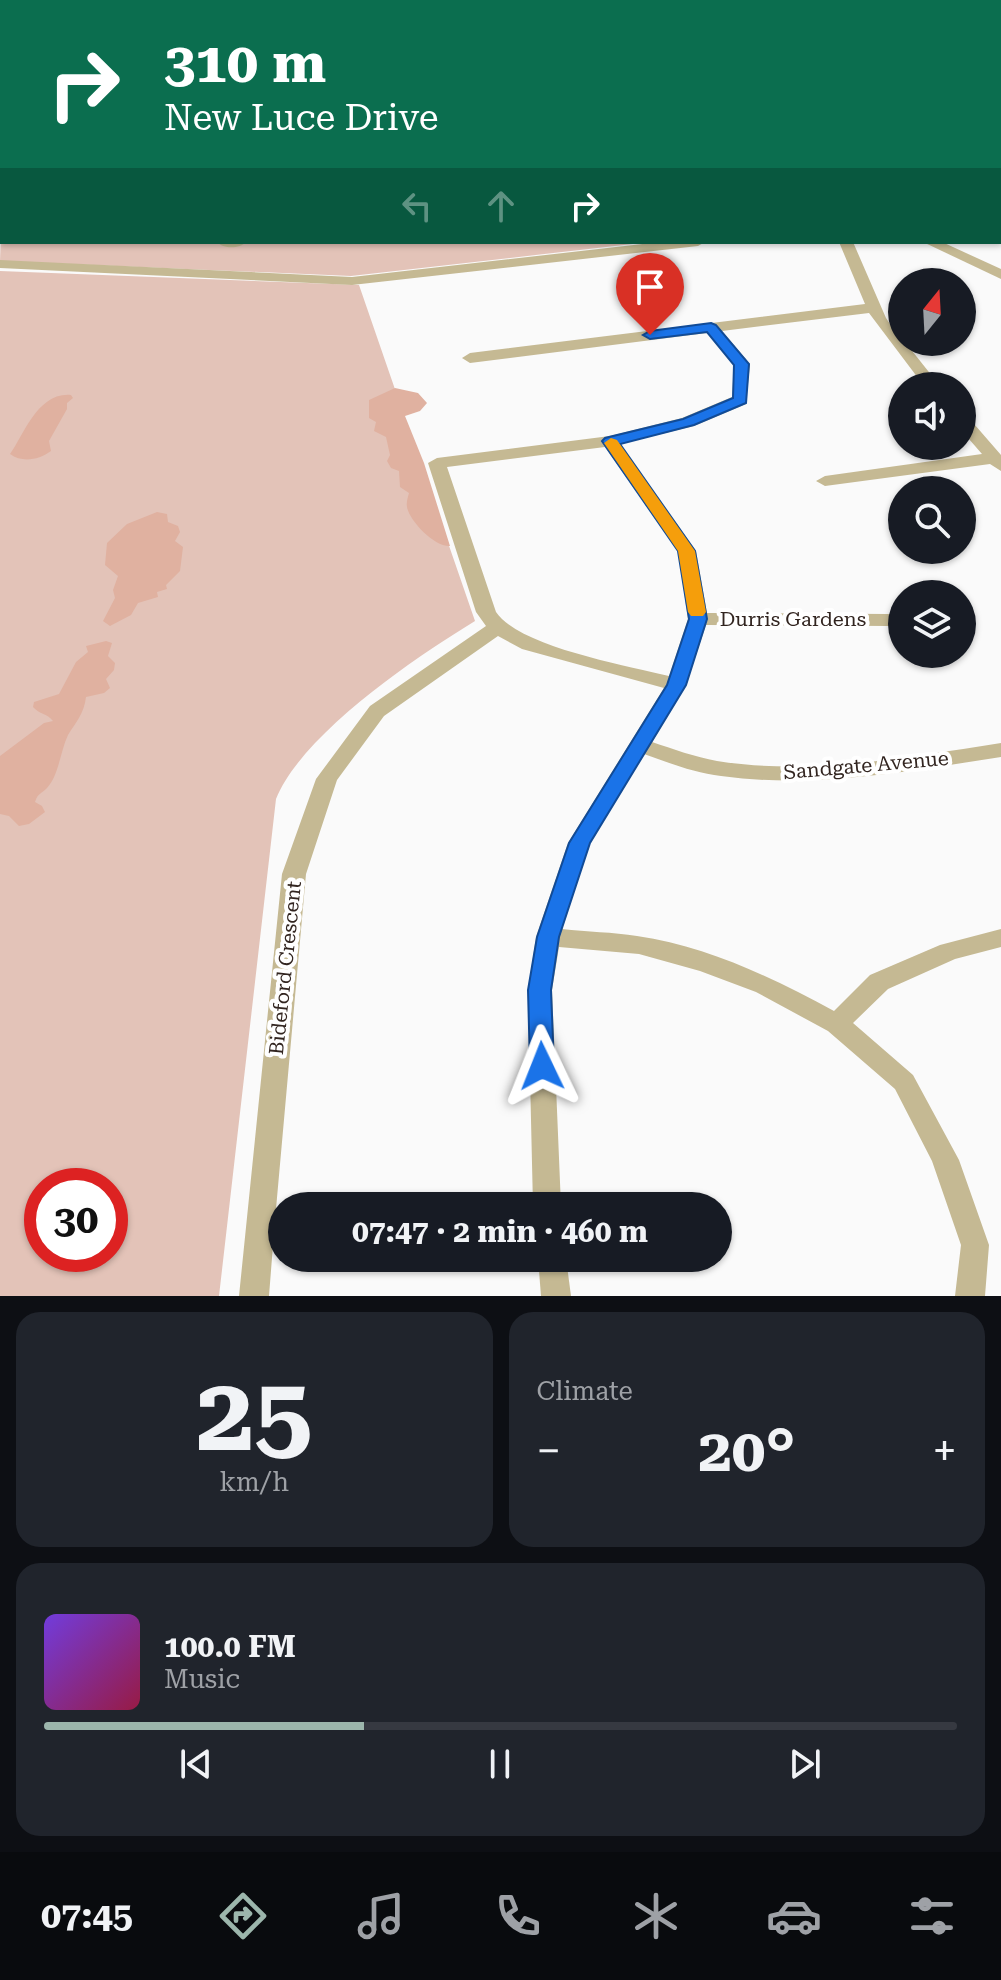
<!DOCTYPE html>
<meta charset="utf-8">
<style>
:root{--surface:#171b24;--page:#20242c;--text:#f1f3f6;--muted:#9ea1a6;--line:#363941;--accent:#9cb6ac}
body{margin:0;font-family:"Roboto Serif",serif;background:var(--page);color:var(--text);height:100vh;display:flex;flex-direction:column;font-size:30px;white-space:nowrap}
*{box-sizing:border-box;margin:0}
p{font-size:26px;color:var(--muted)}
.icon{flex:none;width:44px;height:44px;fill:none;stroke:currentColor;stroke-width:2;stroke-linecap:round;stroke-linejoin:round}
.map{position:relative;height:1296px;overflow:hidden}
.side{display:flex;flex-direction:column;gap:16px;padding:16px;background:#0d0f14;flex:1}
.side>*{flex:none}
.hud{position:absolute;left:0px;top:0px;width:1002px;height:244px;box-shadow:0 2px 6px #0004;background:#0b6e4f;color:#fff;overflow:hidden}
.needle{width:52px;rotate:18deg}
.buttons{position:absolute;left:888px;top:268px;display:grid;gap:16px}
.buttons a{display:grid;place-items:center;width:88px;height:88px;border-radius:50%;background:var(--surface);box-shadow:0 2px 6px #0004;font-size:40px}
.speed{position:absolute;left:24px;top:1168px;display:flex;gap:16px;font-size:40px;font-weight:700;text-align:center}
.speed>*{display:grid;place-content:center;width:104px;height:104px;border-radius:50%;background:var(--surface);box-shadow:0 2px 6px #0004;line-height:1}
.speed .limit{border:12px solid #d22;background:#fff;color:#111}
.pin{position:absolute;display:grid;place-items:center;width:68px;height:68px;color:#fff;margin:-82px -34px;border-radius:50% 50% 50% 0;rotate:-45deg;box-shadow:0 0 8px #0007}
.pin .icon{rotate:45deg}
.me{position:absolute;width:88px;margin:-44px;rotate:358deg;stroke-linejoin:round;filter:drop-shadow(0 0 6px #0008)}
.turn{display:flex;align-items:center;gap:28px;height:168px;padding:0 32px;font-size:36px}
.turn .icon{width:104px;height:104px;stroke-width:2.5}
.turn b{display:block;font-size:56px;line-height:68px}
.lanes{display:flex;align-items:center;height:76px;padding:0 32px;background:#0003;justify-content:center;gap:40px;direction:ltr}
.lanes .off{opacity:.35}
.big{font-size:60px;font-weight:700;line-height:1.1}
.side .widget{flex:1;display:flex;flex-direction:column;justify-content:center;gap:12px;min-width:0;padding:0 28px;border-radius:24px;background:var(--page)}
.side .dial{align-items:center;gap:0}
.dial b{font-size:104px;line-height:1}
.song{display:flex;align-items:center;gap:24px}
.cover{width:96px;height:96px;border-radius:12px;background:linear-gradient(135deg,hsl(260 70% 55%),hsl(340 70% 35%))}
.played{height:8px;border-radius:4px;background:linear-gradient(90deg,var(--accent) 35%,var(--line) 35%)}
.keys{display:flex;justify-content:space-around;direction:ltr}
.heat{display:flex;justify-content:space-between;align-items:center;font-size:44px;direction:ltr}
.side .tiles{flex:1;display:grid;gap:16px;grid-template-columns:1fr 1fr}
.widget:last-child{grid-column:span 2}
.trip{position:absolute;left:268px;top:1192px;width:464px;height:80px;border-radius:40px;background:var(--surface);box-shadow:0 2px 6px #0004;font-weight:700;line-height:80px;text-align:center}
.tabs{display:flex;height:128px;justify-content:space-around;align-items:center;background:#090b0e;color:var(--muted)}
.tabs .icon{width:56px;height:56px}
.tabs .current{color:var(--accent)}
.tabs b{font-size:36px;color:var(--text)}
.map>svg:first-child{display:block}
</style>
<div class="map">
<svg width="1001" height="1296" viewBox="0 0 1001 1296">
<rect width="100%" height="100%" fill="#fafafa"/>
<g fill="#e3c3b8" fill-rule="evenodd">
<polygon points="2,199 2,242 650,242 351,276 0,261"/>
<path d="M0,271L359,285L475,621C416,657 302,734 276,799L219,1296H0ZM42,1186H110V1254H42Z"/>
</g>
<g fill="#e0b1a0">
<path d="M395,388L418,393L427,403L420,411L405,416L424,463L450,546C434,547 409,520 407,507C406,502 408,497 409,493L400,487L399,471L391,468L387,461L390,455L386,437L374,431L376,422L369,418V400Z"/>
<path d="M71,395L73,398L67,403V409L49,441L51,451C39,460 22,463 10,454C23,437 37,392 71,395Z"/>
<polygon points="157,512 167,514 168,522 178,526 180,532 175,541 183,547 180,571 166,585 167,589 157,592 158,597 138,603 131,615 110,626 103,621 115,598 113,590 118,576 105,565 107,543 127,524"/>
<path d="M106,641L112,643L108,656L115,663L114,670L106,679L110,688L104,693L86,697C84,714 76,722 68,735C60,752 59,775 47,788C41,794 38,793 35,802L42,806L45,812L29,824L19,826L9,816L0,814V756L44,723L53,721C48,714 39,714 33,707L34,702L59,694L76,662L88,652L86,646Z"/>
</g>
<g fill="none" stroke-linecap="round" stroke-linejoin="round">
<g fill="#c5b993" fill-rule="evenodd">
<polygon points="141,0 159,0 160,2 142,2"/>
<polygon points="541,0 559,0 560,2 542,2"/>
<rect x="0" y="122" width="2" height="8"/>
<path d="M217,242H246C240,249 223,249 217,242Z"/>
<polygon points="660,242 705,242 698,246 352,285 0,268 0,260 352,277"/>
<path d="M839,242H853L886,318L902,342H905L940,386H924L869,313L722,331L750,364L746,404L694,426L620,444L696,551L707,613L889,614L899,620L889,626L706,625L686,685L652,742C673,749 695,757 717,761C811,776 909,757 1001,743V757C909,771 814,789 721,776C695,773 669,763 644,754L590,843L562,929C587,932 613,932 637,936C707,946 773,978 834,1011L870,975L940,945L1001,929V947L955,959L888,989L853,1023L913,1075L959,1160L989,1245L985,1296H955L961,1245L932,1161L895,1089L828,1031L756,992L700,971L639,954L559,947L552,990L561,1206H533L528,990L536,937L568,843L664,688L522,649L498,636L384,716L337,780L306,874L275,1220H282V1244L273,1245L269,1296H239L282,874L316,779L370,706L486,626L476,612L428,463L437,458L610,436L682,418L732,397L734,365L707,333L470,363L462,358L470,353L865,304ZM605,447L678,551L688,619L669,676C625,665 520,647 496,612L447,467Z"/>
<polygon points="923,242 942,242 1001,269 1001,279"/>
<polygon points="962,416 968,417 1001,455 1001,471 990,464 825,486 816,481 825,476 982,454 962,431"/>
<polygon points="538,1258 566,1258 571,1296 541,1296"/>
</g>
<g fill="#998132" fill-rule="evenodd">
<polygon points="675,0 701,0 703,2 677,2"/>
<rect x="1000" y="39" width="1" height="12"/>
</g>
</g>
<polygon fill="#1a73e8" stroke="#114b97" stroke-width="2" points="711,323 716,325 749,364 746,403 694,425 620,444 695,551 707,619 686,685 590,843 559,937 551,990 554,1066 551,1073 542,1076 534,1073 530,1066 528,990 537,937 569,843 667,685 689,619 678,551 602,441 605,438 683,419 733,398 734,365 707,332 650,339 643,335 650,331"/>
<polygon fill="#f59e0b" points="611,438 617,440 695,551 706,612 703,616 691,616 688,612 678,551 604,443"/>
<g text-anchor="middle" dominant-baseline="central" stroke-width="8" stroke-linejoin="round" paint-order="stroke">
<g font-size="20" fill="#322520" stroke="#fff">
<text x="793" y="619">Durris Gardens</text>
<text transform="translate(866 765) rotate(-5)">Sandgate Avenue</text>
<text transform="translate(285 968) rotate(-84)">Bideford Crescent</text>
</g>
</g>
</svg>
<div class="buttons">
<a><svg class="needle" viewBox="-14 -14 28 28"><path d="M0-13l5 13h-10z" fill="#e53935"/><path d="M0 13l5-13h-10z" fill="#9ea1a6"/></svg></a>
<a><svg class="icon" aria-label="sound" viewBox="0 0 24 24"><path d="M4 9h4l5-4v14l-5-4H4zM17 9q2 3 0 6"/></svg></a>
<a><svg class="icon" aria-label="search" viewBox="0 0 24 24"><circle cx="10" cy="10" r="6"/><path d="M15 15l6 6"/></svg></a>
<a><svg class="icon" aria-label="layers" viewBox="0 0 24 24"><path d="M12 4l9 5-9 5-9-5zM3 14l9 5 9-5"/></svg></a>
</div>
<div class="speed"><div class="limit">30</div></div>
<div class="pin" style="left:650px;top:335px;background:#d93025"><svg class="icon" aria-label="arrive" viewBox="0 0 24 24"><path d="M6 21V4h12l-3 4 3 4H6"/></svg></div>
<svg class="me" style="left:542px;top:1066px" viewBox="-20 -20 40 40"><path d="M0-17L14 15 0 8-14 15z" fill="#1a73e8" stroke="#fff" stroke-width="4"/></svg>
<div class="trip">07:47 · 2 min · 460 m</div>
<div class="hud">
<div class="turn"><svg class="icon" aria-label="right" viewBox="0 0 24 24"><path d="M7 20v-9h11M14 6l5 5-5 5"/></svg><div><b>310 m</b>New Luce Drive</div></div>
<div class="lanes"><svg class="icon off" aria-label="left" viewBox="0 0 24 24"><path d="M17 20v-9H6M10 6l-5 5 5 5"/></svg><svg class="icon off" aria-label="ahead" viewBox="0 0 24 24"><path d="M12 20V5M6 11l6-6 6 6"/></svg><svg class="icon" aria-label="right" viewBox="0 0 24 24"><path d="M7 20v-9h11M14 6l5 5-5 5"/></svg></div>
</div>
</div>
<section class="side">
<div class="tiles">
<div class="widget dial"><b>25</b><p>km/h</p></div>
<div class="widget"><p>Climate</p>
<div class="heat"><a>−</a><b class="big">20°</b><a>+</a></div>
</div>
<div class="widget">
<div class="song"><i class="cover"></i><div><b>100.0 FM</b><p>Music</p></div></div>
<div class="played"></div>
<div class="keys"><svg class="icon" aria-label="previous" viewBox="0 0 24 24"><path d="M18 5L8 12l10 7zM5 5v14"/></svg><svg class="icon" aria-label="pause" viewBox="0 0 24 24"><path d="M8 5v14M16 5v14"/></svg><svg class="icon" aria-label="next" viewBox="0 0 24 24"><path d="M6 5l10 7-10 7zM19 5v14"/></svg></div>
</div>
</div>
</section>
<nav class="tabs">
<b>07:45</b>
<svg class="icon current" aria-label="directions" viewBox="0 0 24 24"><path d="M12 3l9 9-9 9-9-9zM9 14v-3h6M13 9l2 2-2 2"/></svg>
<svg class="icon" aria-label="music" viewBox="0 0 24 24"><path d="M9 18V5l10-2v13"/><circle cx="6" cy="18" r="3"/><circle cx="16" cy="16" r="3"/></svg>
<svg class="icon" aria-label="phone" viewBox="0 0 24 24"><path d="M5 4h4l2 5-3 2q2 4 5 5l2-3 5 2v4C11 20 4 13 5 4z"/></svg>
<svg class="icon" aria-label="climate" viewBox="0 0 24 24"><path d="M12 3v18M4 7l16 10M4 17L20 7"/></svg>
<svg class="icon" aria-label="car" viewBox="0 0 24 24"><path d="M5 17H2v-5l4-1 3-4h7l3 4 3 1v5h-3M9 17h6M6 11h13"/><circle cx="7" cy="17" r="2"/><circle cx="17" cy="17" r="2"/></svg>
<svg class="icon" aria-label="filters" viewBox="0 0 24 24"><path d="M4 7h16M4 17h16"/><circle cx="9" cy="7" r="2"/><circle cx="15" cy="17" r="2"/></svg>
</nav>
